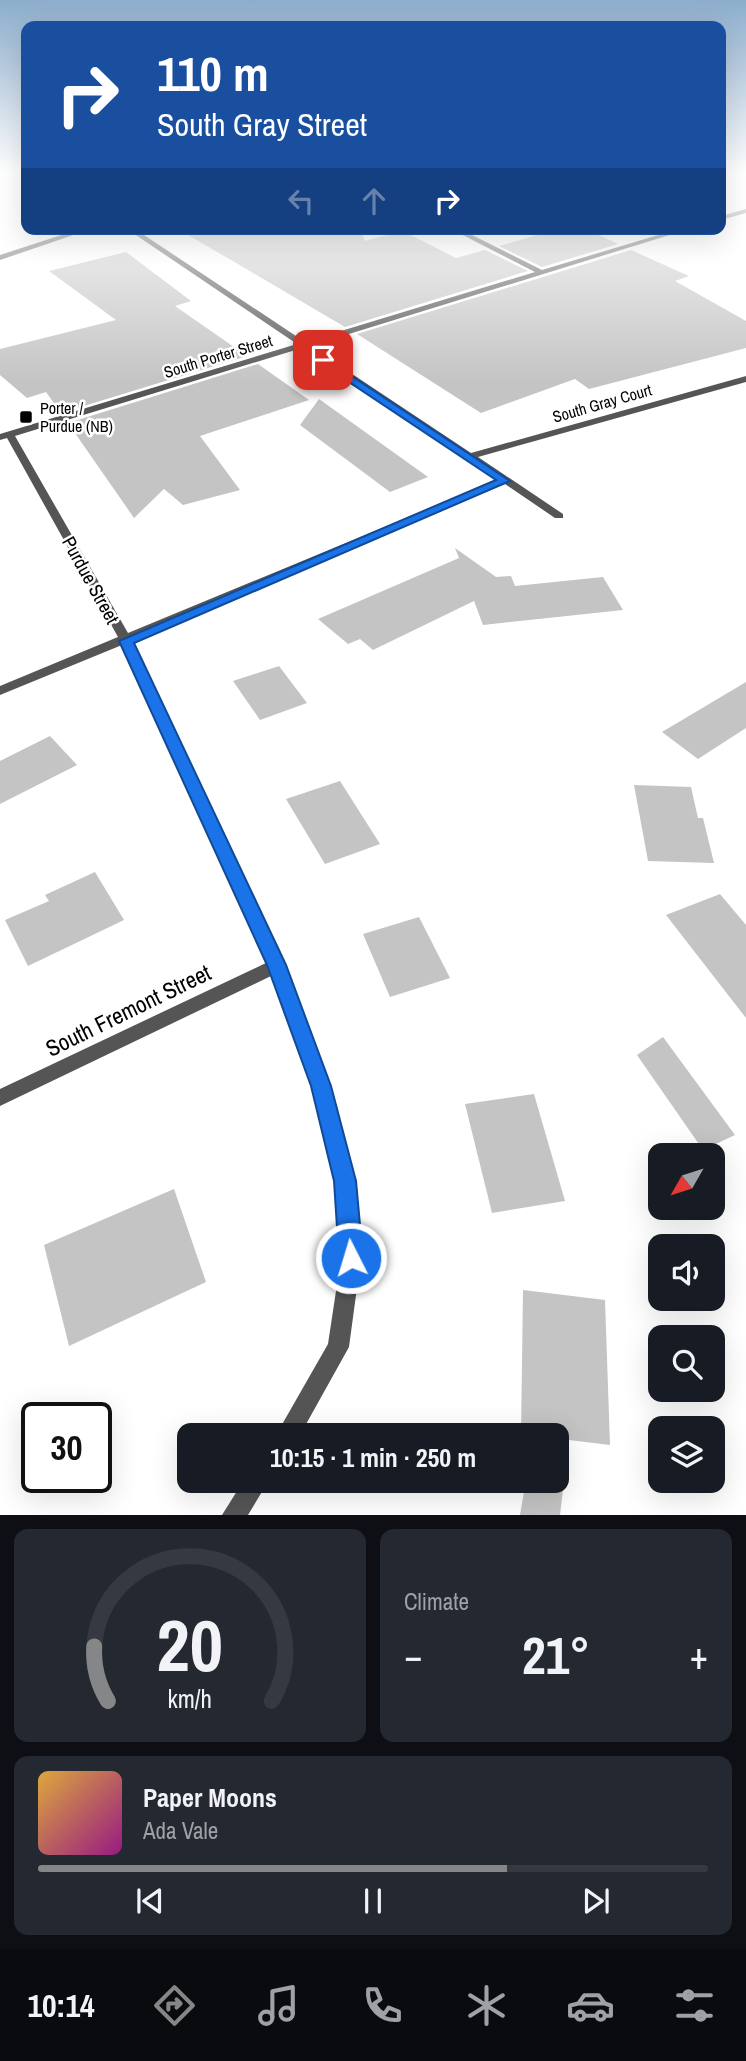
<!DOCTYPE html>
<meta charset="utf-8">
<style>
:root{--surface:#171b24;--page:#242831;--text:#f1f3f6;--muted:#9ea1a6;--line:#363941;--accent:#858687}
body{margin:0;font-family:"Archivo Narrow",sans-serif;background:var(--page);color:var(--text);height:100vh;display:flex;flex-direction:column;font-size:26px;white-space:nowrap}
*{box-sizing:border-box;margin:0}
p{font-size:23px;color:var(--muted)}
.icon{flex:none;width:38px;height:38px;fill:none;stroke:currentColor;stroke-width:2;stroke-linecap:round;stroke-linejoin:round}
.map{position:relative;height:1515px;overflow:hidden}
.details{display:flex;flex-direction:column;gap:14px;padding:14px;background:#0d0f14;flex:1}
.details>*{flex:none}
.banner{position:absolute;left:21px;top:21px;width:705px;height:214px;border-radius:14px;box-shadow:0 7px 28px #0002;background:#1a4fa0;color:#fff;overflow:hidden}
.needle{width:46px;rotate:231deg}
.tools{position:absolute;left:648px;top:1143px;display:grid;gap:14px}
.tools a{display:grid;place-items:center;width:77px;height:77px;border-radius:14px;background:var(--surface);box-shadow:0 7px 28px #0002;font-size:35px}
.speed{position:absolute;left:21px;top:1402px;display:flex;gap:14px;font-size:35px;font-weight:700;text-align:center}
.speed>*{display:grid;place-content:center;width:91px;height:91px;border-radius:50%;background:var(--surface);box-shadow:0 7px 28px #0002;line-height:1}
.speed .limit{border:4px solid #111;border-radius:10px;background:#fff;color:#111}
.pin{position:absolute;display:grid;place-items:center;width:60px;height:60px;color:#fff;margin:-30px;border-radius:14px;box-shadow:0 4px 10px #0006}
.me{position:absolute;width:77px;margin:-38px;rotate:355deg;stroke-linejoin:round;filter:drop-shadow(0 0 5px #0008)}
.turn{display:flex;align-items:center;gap:24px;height:147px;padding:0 21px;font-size:32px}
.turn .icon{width:91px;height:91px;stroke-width:2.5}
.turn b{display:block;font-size:49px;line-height:60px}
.lanes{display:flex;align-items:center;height:66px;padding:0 21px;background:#0003;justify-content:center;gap:35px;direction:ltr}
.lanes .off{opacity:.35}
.big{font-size:52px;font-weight:700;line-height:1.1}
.details .widget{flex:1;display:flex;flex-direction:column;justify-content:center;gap:10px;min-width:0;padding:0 24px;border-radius:14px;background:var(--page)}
.details .dial{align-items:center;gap:0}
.dial svg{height:182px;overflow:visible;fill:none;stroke:var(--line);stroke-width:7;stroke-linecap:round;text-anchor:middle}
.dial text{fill:var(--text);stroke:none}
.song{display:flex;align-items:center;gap:21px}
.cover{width:84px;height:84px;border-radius:10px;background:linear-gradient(135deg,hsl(40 70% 55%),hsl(310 70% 35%))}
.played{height:7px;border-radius:4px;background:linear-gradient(90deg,var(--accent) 70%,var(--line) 70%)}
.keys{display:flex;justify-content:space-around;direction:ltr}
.heat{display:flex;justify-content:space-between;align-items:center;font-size:38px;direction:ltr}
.details .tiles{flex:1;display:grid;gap:14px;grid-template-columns:1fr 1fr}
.widget:last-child{grid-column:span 2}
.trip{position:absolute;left:177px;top:1423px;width:392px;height:70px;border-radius:14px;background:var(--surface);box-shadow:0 7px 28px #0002;font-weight:700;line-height:70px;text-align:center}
.dock{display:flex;height:112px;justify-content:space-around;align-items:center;background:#090b0e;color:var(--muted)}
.dock .icon{width:49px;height:49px}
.dock .active{color:var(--accent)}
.dock b{font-size:32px;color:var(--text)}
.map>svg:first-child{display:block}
</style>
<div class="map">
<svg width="746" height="1515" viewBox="0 0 746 1515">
<rect width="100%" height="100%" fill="#fff"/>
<g fill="#c4c4c4">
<polygon points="178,229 362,229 364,241 403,231 456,258 485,250 528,271 345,327"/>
<polygon points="558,229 586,229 618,244 542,267 499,246"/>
<polygon points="631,250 689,276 675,281 746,321 746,348 589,389 575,379 481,413 357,334"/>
<polygon points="126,252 191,301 175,306 247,356 61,413 46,392 27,398 0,375 0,349 116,320 49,271"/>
<polygon points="258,364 309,400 200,436 240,490 183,505 164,489 134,518 68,423"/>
<polygon points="319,399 428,477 390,492 300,425"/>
<polygon points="455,548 496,577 511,576 515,586 603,577 623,610 483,625 474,601 373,650 360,639 348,644 318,619 459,558"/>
<polygon points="279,666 307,703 260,720 233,681"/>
<polygon points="746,682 746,728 698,759 662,732"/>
<polygon points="50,736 77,765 0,804 0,761"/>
<polygon points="340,781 380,844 325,864 286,799"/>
<polygon points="634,785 691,787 698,818 703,818 714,863 648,861"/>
<polygon points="95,872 124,920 28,966 5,920 49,901 45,895"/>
<polygon points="720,894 746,925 746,1018 666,915"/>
<polygon points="419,917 450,978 390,997 363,934"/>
<polygon points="663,1037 735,1135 703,1150 637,1055"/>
<polygon points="534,1094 565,1201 492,1213 465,1104"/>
<polygon points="174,1189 206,1282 69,1346 44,1245"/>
<polygon points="523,1290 605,1300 610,1445 569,1440 560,1515 520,1515 526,1480 556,1480 556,1435 521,1434"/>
</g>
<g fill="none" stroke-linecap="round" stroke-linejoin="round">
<g fill="#555" fill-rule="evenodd">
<polygon points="746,209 746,213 721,220 721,216"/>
<polygon points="80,229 91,229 0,260 0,255"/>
<path d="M127,229H135L305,342L535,272L451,229H460L542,270L678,229H689L310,346L471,453L746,376V382L478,457L563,514V518H555L505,484L132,641L284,966L330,1086L355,1181L361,1258L349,1347L300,1435H276L328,1344L341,1258L335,1181L312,1086L271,976L0,1106V1089L266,963L122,645L0,695V686L118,637L7,438L0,440V434L297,344ZM302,348L463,456V459L468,460L498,480L128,633L15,436Z"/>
<polygon points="244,1480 269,1480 248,1515 222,1515"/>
</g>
</g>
<linearGradient id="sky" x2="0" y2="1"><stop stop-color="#8cadcc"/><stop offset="0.45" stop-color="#fff"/><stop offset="1" stop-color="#fff" stop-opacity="0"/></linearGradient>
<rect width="746" height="383" fill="url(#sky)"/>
<polygon fill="#1a73e8" stroke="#114b97" stroke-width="2" points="323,357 510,481 134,643 286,965 331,1086 356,1181 363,1258 359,1266 351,1270 343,1266 339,1258 334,1181 311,1086 267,965 119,641 496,480 319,362 318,360"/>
<rect fill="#000" stroke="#fff" stroke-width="2.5" x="19" y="410" width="14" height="14" rx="3.5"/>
<g text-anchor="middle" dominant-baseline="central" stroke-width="5" stroke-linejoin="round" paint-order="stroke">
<g font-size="16" fill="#000" stroke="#fff">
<text transform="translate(218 356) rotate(-17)">South Porter Street</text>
<text transform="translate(602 403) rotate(-16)">South Gray Court</text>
</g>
<g font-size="16" fill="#000" stroke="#fff" text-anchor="start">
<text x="40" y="408">Porter /<tspan x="40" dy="18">Purdue (NB)</tspan></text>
</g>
<g font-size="19" fill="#000" stroke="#fff">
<text transform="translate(91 580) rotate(61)">Purdue Street</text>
</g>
<g font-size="23" fill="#000" stroke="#fff">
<text transform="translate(128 1010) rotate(-26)">South Fremont Street</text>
</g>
</g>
</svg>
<div class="tools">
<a><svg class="needle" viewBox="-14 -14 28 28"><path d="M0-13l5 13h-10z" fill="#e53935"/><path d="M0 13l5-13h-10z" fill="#9ea1a6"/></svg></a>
<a><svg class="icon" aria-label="sound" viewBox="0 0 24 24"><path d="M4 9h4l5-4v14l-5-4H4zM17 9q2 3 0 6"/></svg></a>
<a><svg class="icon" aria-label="search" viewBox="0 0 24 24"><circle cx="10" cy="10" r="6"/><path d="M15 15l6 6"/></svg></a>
<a><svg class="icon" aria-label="layers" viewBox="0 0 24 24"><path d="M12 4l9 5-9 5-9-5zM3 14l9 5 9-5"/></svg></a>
</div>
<div class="speed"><div class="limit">30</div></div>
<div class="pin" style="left:323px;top:360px;background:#d93025"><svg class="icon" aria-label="arrive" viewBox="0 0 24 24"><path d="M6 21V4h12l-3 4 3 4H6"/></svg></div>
<svg class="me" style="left:351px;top:1258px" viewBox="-20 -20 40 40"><circle r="17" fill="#1a73e8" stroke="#fff" stroke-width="3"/><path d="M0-11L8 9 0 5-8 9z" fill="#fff"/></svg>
<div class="trip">10:15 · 1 min · 250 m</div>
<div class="banner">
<div class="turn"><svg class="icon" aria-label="right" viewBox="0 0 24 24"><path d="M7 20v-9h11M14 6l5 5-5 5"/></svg><div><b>110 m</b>South Gray Street</div></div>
<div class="lanes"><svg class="icon off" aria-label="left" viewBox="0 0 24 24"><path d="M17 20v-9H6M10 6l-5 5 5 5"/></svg><svg class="icon off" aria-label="ahead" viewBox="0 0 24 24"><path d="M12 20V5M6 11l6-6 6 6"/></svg><svg class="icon" aria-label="right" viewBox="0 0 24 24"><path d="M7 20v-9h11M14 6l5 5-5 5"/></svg></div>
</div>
</div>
<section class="details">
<div class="tiles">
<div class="widget dial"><svg viewBox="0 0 100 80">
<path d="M14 69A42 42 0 1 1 86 69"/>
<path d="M14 69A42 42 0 0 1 8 45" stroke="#858687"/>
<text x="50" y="56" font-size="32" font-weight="700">20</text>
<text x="50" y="72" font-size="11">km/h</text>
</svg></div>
<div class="widget"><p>Climate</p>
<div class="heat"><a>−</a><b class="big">21°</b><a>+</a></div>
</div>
<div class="widget">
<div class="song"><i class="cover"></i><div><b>Paper Moons</b><p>Ada Vale</p></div></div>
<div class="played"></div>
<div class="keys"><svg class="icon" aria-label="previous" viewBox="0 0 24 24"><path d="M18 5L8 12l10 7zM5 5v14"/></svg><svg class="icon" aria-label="pause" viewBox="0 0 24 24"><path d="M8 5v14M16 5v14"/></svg><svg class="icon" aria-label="next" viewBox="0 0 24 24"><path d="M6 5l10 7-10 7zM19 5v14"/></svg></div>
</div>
</div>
</section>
<nav class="dock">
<b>10:14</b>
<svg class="icon active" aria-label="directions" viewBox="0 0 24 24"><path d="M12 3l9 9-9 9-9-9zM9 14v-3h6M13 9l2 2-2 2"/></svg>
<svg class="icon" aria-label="music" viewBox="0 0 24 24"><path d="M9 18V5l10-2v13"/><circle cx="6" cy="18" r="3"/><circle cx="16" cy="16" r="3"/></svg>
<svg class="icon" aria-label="phone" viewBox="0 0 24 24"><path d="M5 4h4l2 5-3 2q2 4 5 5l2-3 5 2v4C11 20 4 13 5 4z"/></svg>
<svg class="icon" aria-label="climate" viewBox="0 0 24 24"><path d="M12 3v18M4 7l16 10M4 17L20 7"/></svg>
<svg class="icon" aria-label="car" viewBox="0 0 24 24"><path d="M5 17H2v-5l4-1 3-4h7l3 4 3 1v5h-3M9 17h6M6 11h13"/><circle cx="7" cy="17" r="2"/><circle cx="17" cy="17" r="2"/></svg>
<svg class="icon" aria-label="filters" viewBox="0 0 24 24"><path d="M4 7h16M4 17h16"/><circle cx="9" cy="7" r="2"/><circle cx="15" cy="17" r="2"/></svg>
</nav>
